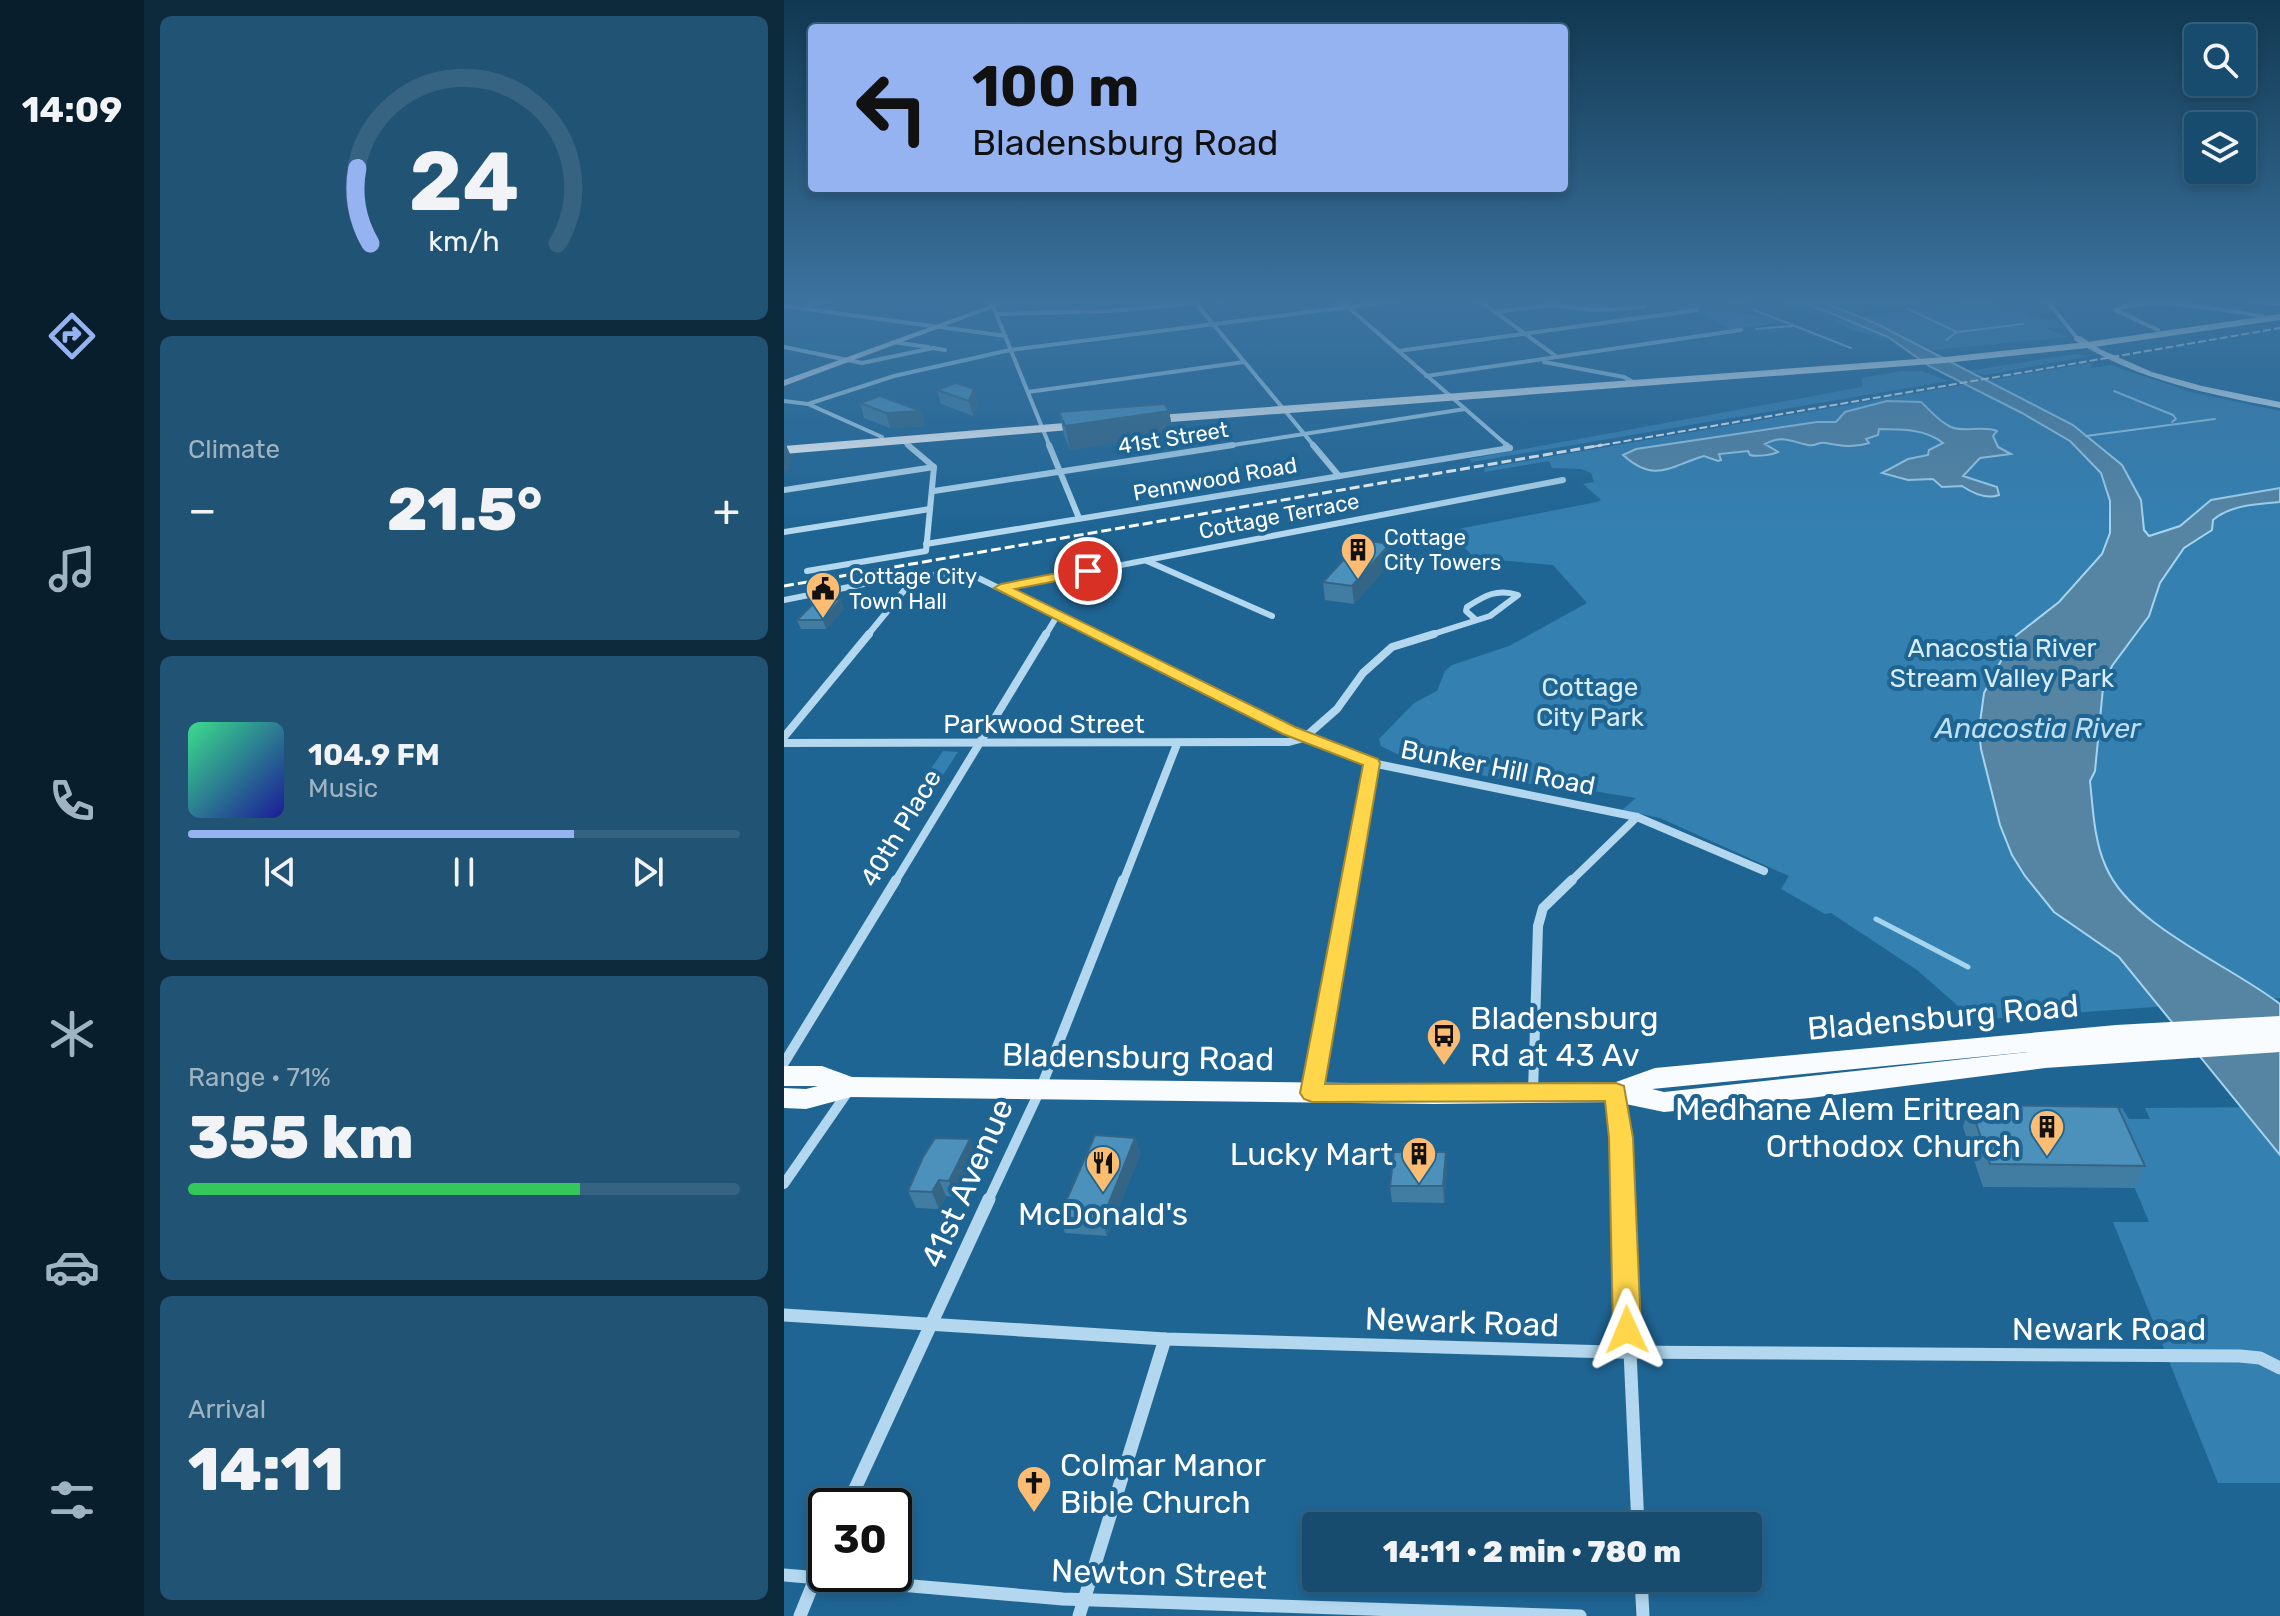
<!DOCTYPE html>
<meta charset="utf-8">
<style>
:root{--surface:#174c6f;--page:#205374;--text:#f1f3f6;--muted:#9eb4c3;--line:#366382;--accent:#95b2f1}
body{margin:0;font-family:Rubik,sans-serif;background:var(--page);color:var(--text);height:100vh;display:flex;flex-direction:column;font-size:30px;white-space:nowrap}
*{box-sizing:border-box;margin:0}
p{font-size:26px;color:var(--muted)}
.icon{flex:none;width:44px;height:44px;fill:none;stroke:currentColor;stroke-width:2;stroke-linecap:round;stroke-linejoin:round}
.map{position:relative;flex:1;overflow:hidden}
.sheet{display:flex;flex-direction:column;gap:16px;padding:16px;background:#0d2a3d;width:640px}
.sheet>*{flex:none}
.guide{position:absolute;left:24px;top:24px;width:760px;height:168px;border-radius:8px;box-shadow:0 4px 12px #0003,0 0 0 2px var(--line);background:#95b2f1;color:#111;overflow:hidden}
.fabs{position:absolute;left:1400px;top:24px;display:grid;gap:16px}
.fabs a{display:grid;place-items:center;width:72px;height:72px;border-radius:8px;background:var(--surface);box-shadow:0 4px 12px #0003,0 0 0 2px var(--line);font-size:40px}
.speed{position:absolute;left:24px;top:1488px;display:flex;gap:16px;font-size:40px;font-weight:700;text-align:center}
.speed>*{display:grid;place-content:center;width:104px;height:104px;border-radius:50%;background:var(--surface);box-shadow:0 4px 12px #0003,0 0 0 2px var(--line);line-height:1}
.speed .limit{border:4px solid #111;border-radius:12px;background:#fff;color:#111}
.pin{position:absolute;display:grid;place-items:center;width:68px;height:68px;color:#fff;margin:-34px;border:4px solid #fff;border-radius:50%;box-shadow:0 2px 8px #0007}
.me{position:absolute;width:88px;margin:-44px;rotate:359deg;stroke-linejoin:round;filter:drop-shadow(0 0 6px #0008)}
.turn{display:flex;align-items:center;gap:28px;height:168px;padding:0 32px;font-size:36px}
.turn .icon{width:104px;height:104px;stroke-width:2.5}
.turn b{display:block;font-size:56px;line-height:68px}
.big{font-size:60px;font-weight:800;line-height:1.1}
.sheet .widget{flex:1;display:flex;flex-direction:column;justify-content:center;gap:12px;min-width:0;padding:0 28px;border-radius:12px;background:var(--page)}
.sheet .dial{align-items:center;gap:0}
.dial svg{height:208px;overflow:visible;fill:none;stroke:var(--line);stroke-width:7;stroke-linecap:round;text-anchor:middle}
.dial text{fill:var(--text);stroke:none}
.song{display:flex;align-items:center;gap:24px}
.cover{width:96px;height:96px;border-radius:12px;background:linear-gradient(135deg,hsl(150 70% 55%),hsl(240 70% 35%))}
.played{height:8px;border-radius:4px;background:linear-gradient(90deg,var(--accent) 70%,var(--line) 70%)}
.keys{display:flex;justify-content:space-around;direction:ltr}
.heat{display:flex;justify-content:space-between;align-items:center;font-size:44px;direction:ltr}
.charge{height:12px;border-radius:6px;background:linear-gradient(90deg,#34c759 71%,var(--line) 0)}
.trip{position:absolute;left:518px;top:1512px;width:460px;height:80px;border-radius:8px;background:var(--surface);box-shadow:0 4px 12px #0003,0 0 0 2px var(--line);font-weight:800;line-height:80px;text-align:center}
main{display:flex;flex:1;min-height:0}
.tabs{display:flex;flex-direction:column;width:144px;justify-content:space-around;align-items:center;background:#091e2c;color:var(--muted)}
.tabs .icon{width:56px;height:56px}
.tabs .active{color:var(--accent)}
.tabs b{font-size:36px;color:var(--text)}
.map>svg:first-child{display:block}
</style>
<main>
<nav class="tabs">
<b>14:09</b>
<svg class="icon active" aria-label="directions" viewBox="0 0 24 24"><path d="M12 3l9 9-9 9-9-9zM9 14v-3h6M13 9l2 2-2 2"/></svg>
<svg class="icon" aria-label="music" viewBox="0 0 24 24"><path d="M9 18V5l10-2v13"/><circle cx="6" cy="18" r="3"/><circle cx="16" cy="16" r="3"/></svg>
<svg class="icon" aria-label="phone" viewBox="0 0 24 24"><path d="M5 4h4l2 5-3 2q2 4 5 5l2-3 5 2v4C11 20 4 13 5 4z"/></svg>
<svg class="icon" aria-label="climate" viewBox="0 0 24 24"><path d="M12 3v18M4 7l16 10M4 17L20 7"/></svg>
<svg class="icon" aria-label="car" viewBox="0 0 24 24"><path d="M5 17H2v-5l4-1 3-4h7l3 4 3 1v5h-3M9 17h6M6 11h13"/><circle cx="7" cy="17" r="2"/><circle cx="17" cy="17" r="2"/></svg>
<svg class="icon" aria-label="filters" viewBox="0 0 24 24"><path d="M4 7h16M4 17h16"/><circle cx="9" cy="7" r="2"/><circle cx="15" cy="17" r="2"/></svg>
</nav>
<section class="sheet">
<div class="widget dial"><svg viewBox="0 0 100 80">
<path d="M14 69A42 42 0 1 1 86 69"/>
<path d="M14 69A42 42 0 0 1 9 40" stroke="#95b2f1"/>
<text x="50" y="56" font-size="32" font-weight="700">24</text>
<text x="50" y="72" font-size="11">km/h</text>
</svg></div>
<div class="widget"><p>Climate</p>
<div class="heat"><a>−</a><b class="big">21.5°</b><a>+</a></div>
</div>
<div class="widget">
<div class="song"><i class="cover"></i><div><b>104.9 FM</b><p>Music</p></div></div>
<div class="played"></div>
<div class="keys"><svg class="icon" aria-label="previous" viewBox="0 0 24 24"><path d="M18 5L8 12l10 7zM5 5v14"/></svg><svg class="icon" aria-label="pause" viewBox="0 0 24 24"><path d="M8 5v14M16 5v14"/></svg><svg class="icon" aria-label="next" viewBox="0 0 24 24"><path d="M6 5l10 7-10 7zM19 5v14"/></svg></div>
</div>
<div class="widget"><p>Range · 71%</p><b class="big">355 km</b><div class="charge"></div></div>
<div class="widget"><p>Arrival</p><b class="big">14:11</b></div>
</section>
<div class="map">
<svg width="1496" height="1616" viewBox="0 0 1496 1616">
<rect width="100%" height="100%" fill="#1f6594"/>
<g fill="#3480b1">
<polygon points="224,301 410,301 412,303 214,314 210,306"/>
<polygon points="992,301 1149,301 1040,317"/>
<polygon points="1188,301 1204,301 1222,307 1247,307 1242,312 1244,317 1274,321 1279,328 1261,328 1284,337 1149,350 1067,330 1049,321"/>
<polygon points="934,310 992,318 998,322 947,330 913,311"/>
<polygon points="1290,354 1307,356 1201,375 1184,371"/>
<polygon points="1305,363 1309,364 1307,368 1326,365 1407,392 1496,411 1496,998 1190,1020 1133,970 1047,913 1041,914 997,889 1005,876 876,818 838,810 852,798 803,790 788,783 761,777 747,784 710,778 615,755 597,746 595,739 630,703 653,691 661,671 668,665 725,646 803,603 769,565 691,558 664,531 813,502 817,500 799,484 810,482 807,473 797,469 768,468 765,461 700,472 701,468"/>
<polygon points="1119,371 1137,371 1165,381 688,462 685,459 1078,387 1078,378"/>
<polygon points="159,751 174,752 144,798 127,798"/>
<polygon points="1496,1107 1496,1483 1434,1483 1329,1222 1365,1222 1318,1109 1338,1108 1345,1119 1366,1119 1361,1108"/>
</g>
<g fill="#5685a4" stroke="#a5d4ef" stroke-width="2">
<path d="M1017,301H1037L1093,324L1289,425L1338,465L1357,500L1360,530L1365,536L1396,526L1427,500L1496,488V502C1473,504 1446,505 1429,520L1428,530L1400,548L1376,583L1365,616L1328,666L1319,688L1311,771L1306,781C1309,809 1310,841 1322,867C1347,926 1446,965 1496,1004V1155L1335,957L1270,912L1241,876L1228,855L1216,825L1197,749L1195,730L1200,693L1229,638L1275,602L1318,554L1326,533V501L1317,473L1286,441L1238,413L1145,366L1104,337Z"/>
<path d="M1103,401L1137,402C1146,410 1154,421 1167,427C1181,433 1198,425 1213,431L1209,436L1214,447L1227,454L1196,458L1179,476L1213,487L1215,495C1202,500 1187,492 1178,486L1158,487L1149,479L1124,480L1098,473L1124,459L1144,455L1145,450L1159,443C1142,429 1117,429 1095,429L1094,435L1082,439L1085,443C1070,448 1057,446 1042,443C1034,441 1032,447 1024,445C1007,442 1000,434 981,444L994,452C988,455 972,457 966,455L964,451L935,454L937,460L934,461L920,456C886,466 871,484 839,455L852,449L1033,422H1052L1061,412Z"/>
</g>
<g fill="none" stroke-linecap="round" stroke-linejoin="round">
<g stroke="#a5d4ef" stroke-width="2">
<polyline points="946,301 961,302"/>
<polyline points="1124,309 1173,332 1162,340"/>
<polyline points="970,310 1067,348"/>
<polyline points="972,329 1009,326"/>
<polyline points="1174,332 1239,324"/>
<polyline points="1330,391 1389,415 1392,419 1388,422"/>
<polyline points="1302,436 1431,419"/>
</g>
<polyline stroke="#a5d4ef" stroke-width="5" points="1092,919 1184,967"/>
<g stroke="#b2d7ee" stroke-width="4">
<polyline points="207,301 266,447"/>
<polyline points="410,301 531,447"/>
<polyline points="557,301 725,447"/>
<polyline points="696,301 773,357"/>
<polyline points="1263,301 1293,338"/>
<polyline points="434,302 437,301"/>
<polyline points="0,306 222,336"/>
<polyline points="22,307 42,301"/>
<polyline points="712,312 768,305 810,310 860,307"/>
<polyline points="214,314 325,311 412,303"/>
<path d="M1374,330L1331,310C1369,294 1438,311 1479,316"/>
<polyline points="109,342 144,347"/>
<polyline points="0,347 78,363 149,348 161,350"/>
<polyline points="614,351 913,310"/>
<polyline points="760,362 840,377 849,382"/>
<polyline points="642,376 957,330"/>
<polyline points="244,392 460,362"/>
<polyline points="0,401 24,404 98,437"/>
<polyline points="24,404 110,376 226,350 611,301"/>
<polyline points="118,440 126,447"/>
<polyline points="436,447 681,409"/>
</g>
<g stroke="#b2d7ee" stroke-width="6">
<polyline points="265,445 295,518"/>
<polyline points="529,445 555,476"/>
<polyline points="722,445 726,448"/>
<polyline points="0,490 150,467"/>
<polyline points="150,491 449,445"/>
<polyline points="0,532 146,509"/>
<polyline points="142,544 726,448"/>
<polyline points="363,561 488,616"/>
<polyline points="23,571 142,551 150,467 124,445"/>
<polyline points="218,588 779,480"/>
<polyline points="0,600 115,577 184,573 313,636"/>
<polyline points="83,636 132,576"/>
<polyline points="261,636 273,616"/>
<path d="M643,636L706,616L734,595C713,588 700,596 683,607L682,611L691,619"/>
</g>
<g stroke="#b2d7ee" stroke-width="8">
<polyline points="309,634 532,742 588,763 853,817 980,871"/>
<polyline points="0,737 85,634"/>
<polyline points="520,738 553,709 579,673 608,647 650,634"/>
<polyline points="0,743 505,742 520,738"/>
<polyline points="111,882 262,634"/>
<polyline points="339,882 393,744"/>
<polyline points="566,882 588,763"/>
<polyline points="786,882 853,817"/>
</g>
<g stroke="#b2d7ee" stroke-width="10">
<polyline points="0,1063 112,880"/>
<polyline points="528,1092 567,880"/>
<polyline points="832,1092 839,1201"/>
<polyline points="749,1093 754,926 759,908 788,880"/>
<polyline points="0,1184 63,1093"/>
<polyline points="204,1201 256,1090 339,880"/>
</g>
<g stroke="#b2d7ee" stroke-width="13">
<polyline points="839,1199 854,1526"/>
<polyline points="0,1315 381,1339 826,1352 1456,1356 1476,1358 1496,1368"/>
<polyline points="63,1506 205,1199"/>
<polyline points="0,1575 279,1599 796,1616"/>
<polyline points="857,1578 859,1616"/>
<polyline points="16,1616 42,1552"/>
<polyline points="295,1616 381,1339"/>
</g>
<g fill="#dfeffa" fill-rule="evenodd">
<polygon points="218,301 228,301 0,386 0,380"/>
<polygon points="1462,301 1496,302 1496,306 1466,303"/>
<path d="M1290,336H1296L1318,350L1368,372L1418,386L1496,402V408C1424,394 1353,380 1290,340Z"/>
</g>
<g fill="#f9fcff" fill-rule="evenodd">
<polygon points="1496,314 1496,320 1303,348 1161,363 361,424 355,420 361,416 1161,357 1303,342"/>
<polygon points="305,421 311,425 309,428 0,454 0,446"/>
<path d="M1496,1016V1052L1261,1068L1026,1098L880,1112L832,1102L650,1104L67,1097L22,1109L0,1108V1088L22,1089L34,1086H0V1066H38L68,1077L650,1084L832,1082L871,1068L1332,1025ZM1244,1052L880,1092L868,1089Z"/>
</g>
<polyline stroke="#fff" stroke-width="2" stroke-dasharray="8 3" stroke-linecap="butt" points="807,447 1496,328"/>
<polyline stroke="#fff" stroke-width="3" stroke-dasharray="10 4" stroke-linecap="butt" points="0,586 818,445"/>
</g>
<g fill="#417ca2">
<polygon points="153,390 194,404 189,416 157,404"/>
<polygon points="76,403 137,411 141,426 106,428 80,418"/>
<polygon points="385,411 389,433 286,450 280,435 275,412"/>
<polygon points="607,562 570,604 541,600 539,582"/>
<polygon points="60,608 42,629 17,629 13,620"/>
<polygon points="1186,1105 1361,1166 1351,1188 1199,1187 1179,1127"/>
<polygon points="351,1138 356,1154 323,1236 281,1233 275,1217"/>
<polygon points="192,1156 172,1197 162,1196 155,1209 132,1208 124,1191"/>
<polygon points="663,1169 660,1203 608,1202 606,1186"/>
</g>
<g fill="#356584">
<polygon points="190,389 194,404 189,416 185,401"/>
<polygon points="137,411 141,426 106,428 102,413"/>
<polygon points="385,411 389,433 286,450 281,426"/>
<polygon points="2,445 7,456 6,470 0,471 0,458"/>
<polygon points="606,544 607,562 570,604 568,586"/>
<polygon points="57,599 60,608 42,629 39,620"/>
<polygon points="351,1138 356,1154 323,1236 318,1220"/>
<polygon points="186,1139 192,1156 172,1197 165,1181"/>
<polygon points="662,1152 663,1169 660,1203 659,1186"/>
<polygon points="155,1180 162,1196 155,1209 148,1192"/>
</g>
<g fill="#4c90bc" stroke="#356584" stroke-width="2">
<polygon points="172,383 190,389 185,401 153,390"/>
<polygon points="96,396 137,411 102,413 76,403"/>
<polygon points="380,404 385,411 281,426 275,412"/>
<rect x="0" y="445" width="2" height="13"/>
<polygon points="578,540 606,544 568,586 539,582"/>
<polygon points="57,599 39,620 13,620 31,602"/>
<polygon points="1186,1105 1334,1107 1361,1166 1206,1164"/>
<polygon points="311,1135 351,1138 318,1220 275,1217"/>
<polygon points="151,1138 186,1139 165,1181 155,1180 148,1192 124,1191 139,1157"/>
<polygon points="610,1152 662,1152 659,1186 606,1186"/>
</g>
<linearGradient id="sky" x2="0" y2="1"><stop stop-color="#113851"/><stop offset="0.57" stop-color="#3c739f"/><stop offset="1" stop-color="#3c739f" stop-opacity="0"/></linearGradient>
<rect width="1496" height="527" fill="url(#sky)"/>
<polygon fill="#ffd54a" stroke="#a68a30" stroke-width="2" points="304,567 309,568 309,574 231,589 511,727 594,759 596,763 541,1084 832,1083 840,1086 849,1138 857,1330 853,1339 843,1343 833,1339 829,1330 825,1138 821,1101 528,1102 520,1099 516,1093 579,765 499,734 210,588 217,584"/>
<defs>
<symbol id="building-pin" viewBox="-11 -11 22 30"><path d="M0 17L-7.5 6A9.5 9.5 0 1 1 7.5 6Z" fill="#fcbd72" stroke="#1f6594"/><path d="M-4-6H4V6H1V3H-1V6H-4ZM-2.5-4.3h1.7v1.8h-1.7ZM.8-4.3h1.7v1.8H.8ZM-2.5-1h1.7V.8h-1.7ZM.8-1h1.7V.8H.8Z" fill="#111"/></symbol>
<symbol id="civic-pin" viewBox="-11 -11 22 30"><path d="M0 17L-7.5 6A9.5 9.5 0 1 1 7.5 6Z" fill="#fcbd72" stroke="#1f6594"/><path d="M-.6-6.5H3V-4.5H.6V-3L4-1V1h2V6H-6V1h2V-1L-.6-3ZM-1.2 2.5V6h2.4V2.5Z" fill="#111"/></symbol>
<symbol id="bus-pin" viewBox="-11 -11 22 30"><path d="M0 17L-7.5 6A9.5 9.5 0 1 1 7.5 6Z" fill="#fcbd72" stroke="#1f6594"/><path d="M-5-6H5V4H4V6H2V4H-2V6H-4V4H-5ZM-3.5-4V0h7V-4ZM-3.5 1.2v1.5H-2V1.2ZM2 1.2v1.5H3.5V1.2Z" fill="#111"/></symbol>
<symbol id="restaurant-pin" viewBox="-11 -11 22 30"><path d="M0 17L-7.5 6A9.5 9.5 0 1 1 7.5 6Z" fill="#fcbd72" stroke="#1f6594"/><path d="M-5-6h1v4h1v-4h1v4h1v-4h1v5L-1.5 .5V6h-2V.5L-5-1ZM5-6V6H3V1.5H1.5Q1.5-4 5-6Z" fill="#111"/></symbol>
<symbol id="church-pin" viewBox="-11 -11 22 30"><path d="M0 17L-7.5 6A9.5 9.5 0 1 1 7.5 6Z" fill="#fcbd72" stroke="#1f6594"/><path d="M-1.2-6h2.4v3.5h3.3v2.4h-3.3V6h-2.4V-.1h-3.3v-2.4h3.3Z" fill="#111"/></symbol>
</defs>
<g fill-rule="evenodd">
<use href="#building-pin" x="554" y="530" width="40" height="54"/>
<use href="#civic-pin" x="19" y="569" width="40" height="54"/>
<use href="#bus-pin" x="640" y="1016" width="40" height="54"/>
<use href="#building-pin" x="1243" y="1107" width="40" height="54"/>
<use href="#building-pin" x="615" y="1134" width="40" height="54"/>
<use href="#restaurant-pin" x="299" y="1143" width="40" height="54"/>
<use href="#church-pin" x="230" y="1463" width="40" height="54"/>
</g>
<g text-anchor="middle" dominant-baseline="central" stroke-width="8" stroke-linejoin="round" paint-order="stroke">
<g font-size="22" fill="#fff" stroke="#1f6594">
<text transform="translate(389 438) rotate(-9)">41st Street</text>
<text transform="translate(431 479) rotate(-10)">Pennwood Road</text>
<text transform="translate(495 516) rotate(-11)">Cottage Terrace</text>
</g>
<g font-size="22" fill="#fff" stroke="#1f6594" text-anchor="start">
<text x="600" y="537">Cottage<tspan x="600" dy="25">City Towers</tspan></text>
<text x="65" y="576">Cottage City<tspan x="65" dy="25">Town Hall</tspan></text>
</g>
<g font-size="26" fill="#d8edfa" stroke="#1f6594">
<text x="1218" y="648">Anacostia River<tspan x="1218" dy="30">Stream Valley Park</tspan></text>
<text x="806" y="687">Cottage<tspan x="806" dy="30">City Park</tspan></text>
</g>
<g font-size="26" fill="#fff" stroke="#1f6594">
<text x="260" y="724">Parkwood Street</text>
<text transform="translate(714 768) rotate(11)">Bunker Hill Road</text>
<text transform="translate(117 828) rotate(-59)">40th Place</text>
</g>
<g font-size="28" font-style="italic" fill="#bee0f5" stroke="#1f6594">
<text x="1254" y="728">Anacostia River</text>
</g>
<g font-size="32" fill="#fff" stroke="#1f6594">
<text transform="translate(1159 1017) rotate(-5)">Bladensburg Road</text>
<text transform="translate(354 1057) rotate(1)">Bladensburg Road</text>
<text transform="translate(183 1183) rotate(-66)">41st Avenue</text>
<text transform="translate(678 1322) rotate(2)">Newark Road</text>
<text x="1325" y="1329">Newark Road</text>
<text transform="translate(375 1574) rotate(2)">Newton Street</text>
</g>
<g font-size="32" fill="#fff" stroke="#1f6594" text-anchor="start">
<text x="686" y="1018">Bladensburg<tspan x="686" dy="37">Rd at 43 Av</tspan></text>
<text x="1237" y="1109" text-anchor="end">Medhane Alem Eritrean<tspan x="1237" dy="37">Orthodox Church</tspan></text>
<text x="609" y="1154" text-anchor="end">Lucky Mart</text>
<text x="319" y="1214" text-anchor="middle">McDonald's</text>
<text x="276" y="1465">Colmar Manor<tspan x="276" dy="37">Bible Church</tspan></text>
</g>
</g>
</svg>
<div class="fabs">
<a><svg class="icon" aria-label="search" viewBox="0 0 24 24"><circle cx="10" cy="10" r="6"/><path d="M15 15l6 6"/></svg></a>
<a><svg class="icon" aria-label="layers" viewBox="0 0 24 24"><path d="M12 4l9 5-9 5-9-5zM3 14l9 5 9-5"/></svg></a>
</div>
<div class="speed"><div class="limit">30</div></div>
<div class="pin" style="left:304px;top:571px;background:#d93025"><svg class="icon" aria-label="arrive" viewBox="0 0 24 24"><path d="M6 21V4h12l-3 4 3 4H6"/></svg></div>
<svg class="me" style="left:843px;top:1330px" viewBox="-20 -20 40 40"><path d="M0-17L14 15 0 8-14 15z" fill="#ffd54a" stroke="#fff" stroke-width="4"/></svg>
<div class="trip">14:11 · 2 min · 780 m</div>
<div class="guide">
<div class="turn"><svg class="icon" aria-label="left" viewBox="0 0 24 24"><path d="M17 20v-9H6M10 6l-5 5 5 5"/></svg><div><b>100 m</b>Bladensburg Road</div></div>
</div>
</div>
</main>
